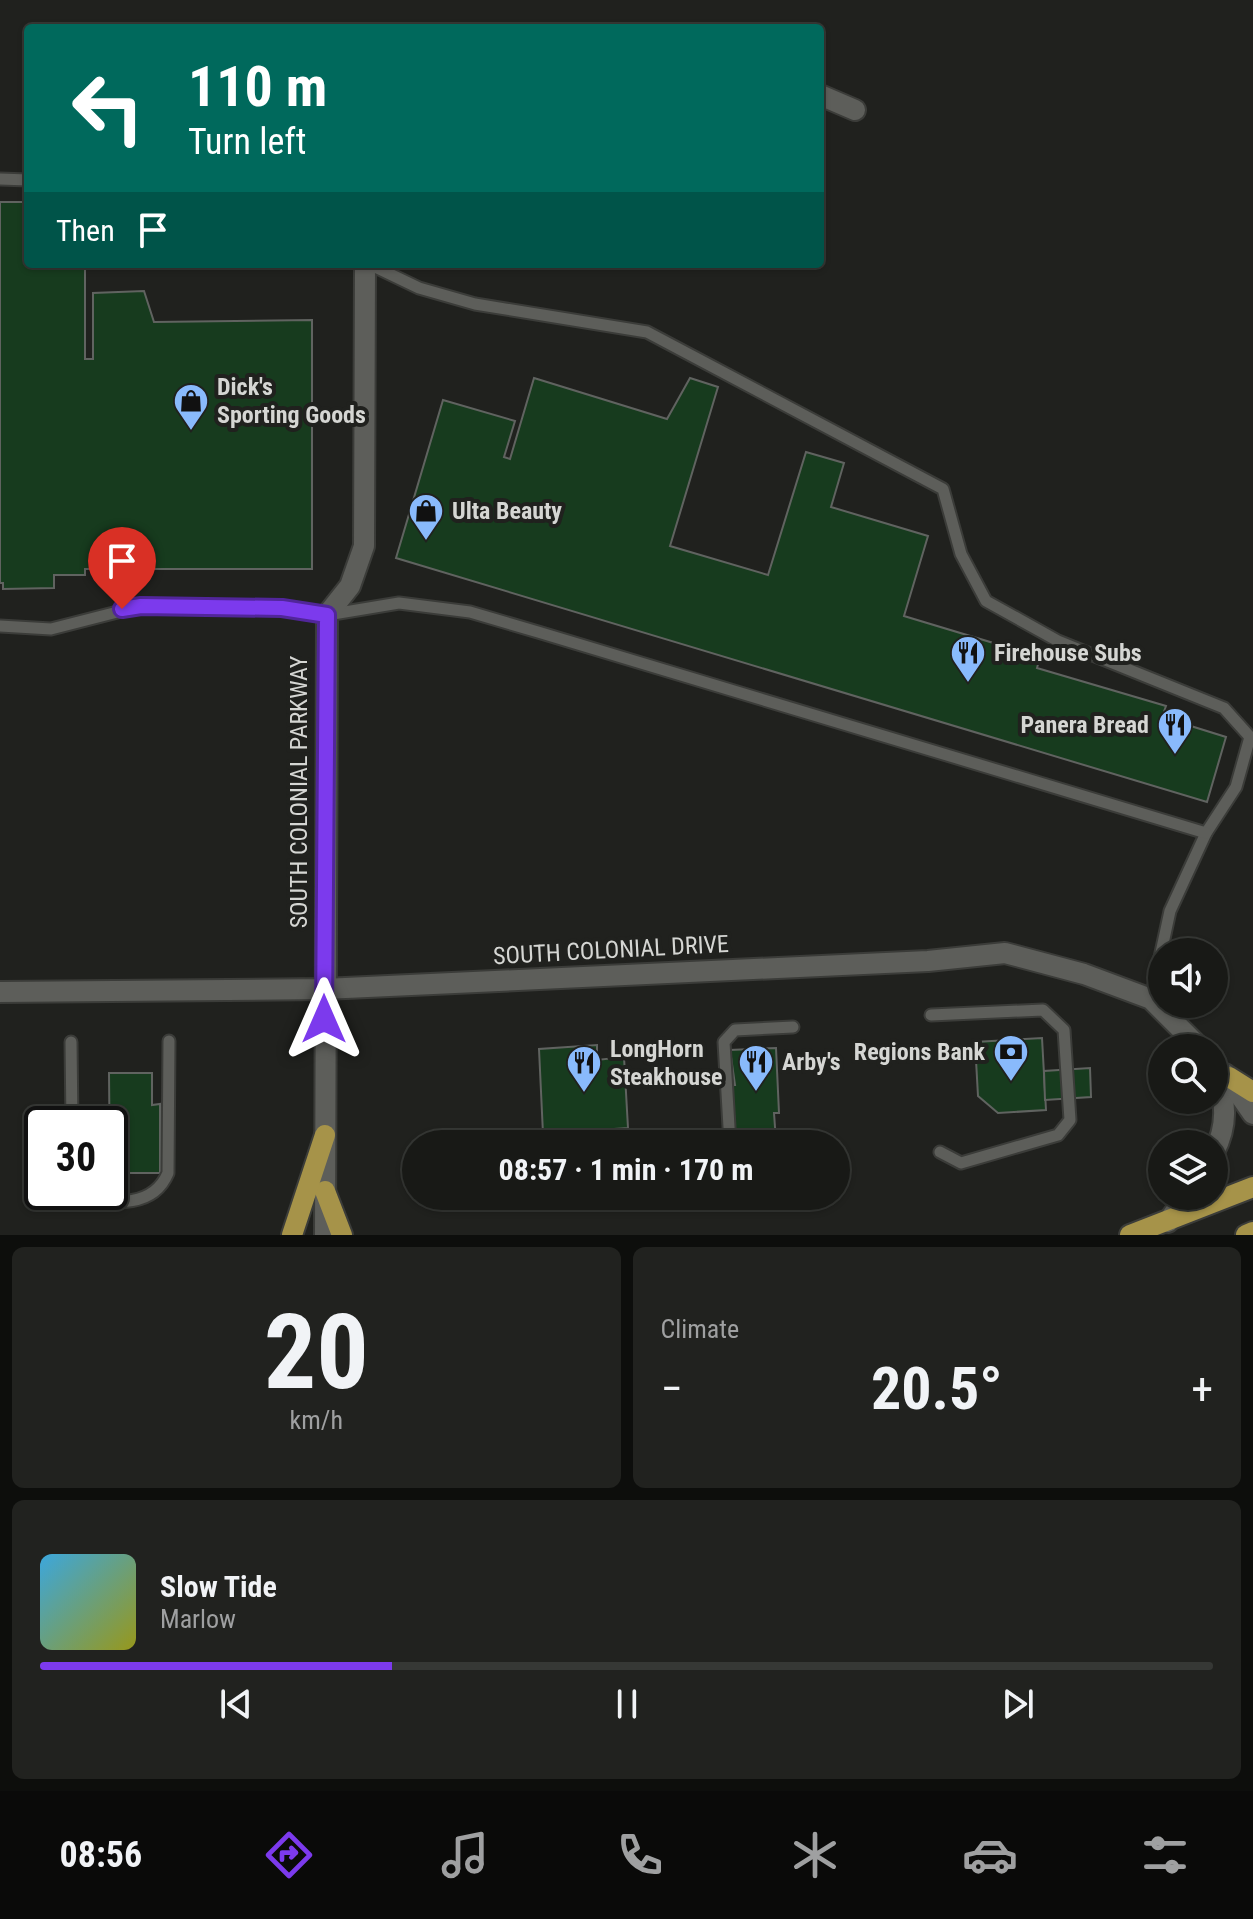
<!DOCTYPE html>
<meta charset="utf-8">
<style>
:root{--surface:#181916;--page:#21221f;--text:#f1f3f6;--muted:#9fa0a1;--line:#363835;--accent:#7c3aed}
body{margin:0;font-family:"Roboto Condensed",sans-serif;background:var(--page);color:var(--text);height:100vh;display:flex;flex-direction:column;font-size:30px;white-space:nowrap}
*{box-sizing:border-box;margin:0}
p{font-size:26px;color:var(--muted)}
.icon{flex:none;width:44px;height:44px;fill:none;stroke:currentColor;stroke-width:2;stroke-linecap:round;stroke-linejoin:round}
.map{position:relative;height:1235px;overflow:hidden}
.side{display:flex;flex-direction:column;gap:12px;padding:12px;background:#0d0e0c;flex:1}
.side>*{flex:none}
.top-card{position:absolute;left:24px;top:24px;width:800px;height:244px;border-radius:8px;box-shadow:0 2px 6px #0004,0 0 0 2px var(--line);background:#00695c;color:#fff;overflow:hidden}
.tools{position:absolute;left:1148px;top:938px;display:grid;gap:16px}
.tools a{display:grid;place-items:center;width:80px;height:80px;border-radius:50%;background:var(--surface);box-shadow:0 2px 6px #0004,0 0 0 2px var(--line);font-size:40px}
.speed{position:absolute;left:24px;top:1106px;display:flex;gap:16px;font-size:40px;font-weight:700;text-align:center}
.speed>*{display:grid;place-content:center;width:104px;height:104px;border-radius:50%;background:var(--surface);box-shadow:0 2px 6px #0004,0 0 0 2px var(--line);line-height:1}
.speed .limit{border:4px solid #111;border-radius:12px;background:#fff;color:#111}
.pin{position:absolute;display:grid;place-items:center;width:68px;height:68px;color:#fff;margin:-82px -34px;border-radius:50% 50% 50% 0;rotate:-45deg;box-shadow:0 0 8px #0007}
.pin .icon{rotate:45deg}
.me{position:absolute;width:88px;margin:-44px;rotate:0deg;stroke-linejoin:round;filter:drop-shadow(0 0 6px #0008)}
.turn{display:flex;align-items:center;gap:28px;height:168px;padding:0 32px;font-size:36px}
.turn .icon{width:104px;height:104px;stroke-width:2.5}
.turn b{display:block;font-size:56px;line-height:68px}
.then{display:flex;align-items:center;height:76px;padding:0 32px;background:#0003;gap:16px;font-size:30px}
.big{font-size:60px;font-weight:700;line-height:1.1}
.side .tile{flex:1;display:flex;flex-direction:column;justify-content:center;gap:12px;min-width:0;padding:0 28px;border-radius:12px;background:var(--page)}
.side .dial{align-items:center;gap:0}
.dial b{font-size:104px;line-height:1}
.song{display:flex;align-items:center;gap:24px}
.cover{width:96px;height:96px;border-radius:12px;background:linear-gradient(135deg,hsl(200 70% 55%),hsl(60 70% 35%))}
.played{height:8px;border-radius:4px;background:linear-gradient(90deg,var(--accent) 30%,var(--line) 30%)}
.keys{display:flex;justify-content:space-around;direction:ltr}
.heat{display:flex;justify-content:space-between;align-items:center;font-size:44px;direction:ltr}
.side .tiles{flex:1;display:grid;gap:12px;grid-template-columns:1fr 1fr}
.tile:last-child{grid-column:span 2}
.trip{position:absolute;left:402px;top:1130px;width:448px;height:80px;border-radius:40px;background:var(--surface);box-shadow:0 2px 6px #0004,0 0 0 2px var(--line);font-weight:700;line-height:80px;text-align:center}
.tabs{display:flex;height:128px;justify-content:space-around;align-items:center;background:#0a0a09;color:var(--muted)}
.tabs .icon{width:56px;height:56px}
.tabs .selected{color:var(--accent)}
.tabs b{font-size:36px;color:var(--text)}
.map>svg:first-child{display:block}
</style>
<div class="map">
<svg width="1253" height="1235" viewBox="0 0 1253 1235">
<rect width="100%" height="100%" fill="#20211e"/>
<g fill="#173b1e" stroke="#606360" stroke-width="2">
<polygon points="0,202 28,202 28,264 85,264 85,359 93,359 93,293 144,291 154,322 312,320 312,569 85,569 85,575 54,575 54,588 3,589 3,583 0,583"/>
<polygon points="534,378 667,419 690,378 718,387 670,546 768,575 806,452 844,463 831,507 928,536 904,616 1040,657 1037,668 1166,706 1162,717 1226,737 1207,802 396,558 443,400 515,421 504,457 510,459"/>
<polygon points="1042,1038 1046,1110 998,1113 978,1096 975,1042"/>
<polygon points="597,1045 597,1060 624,1057 628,1128 543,1134 539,1049"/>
<polygon points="776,1048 779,1113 774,1113 776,1141 741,1143 740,1129 735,1129 732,1085 735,1085 730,1050"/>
<polygon points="1090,1068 1091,1097 1045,1100 1044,1071"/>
<polygon points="109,1073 152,1073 152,1105 160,1104 160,1173 110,1173"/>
</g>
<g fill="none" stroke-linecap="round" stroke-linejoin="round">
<defs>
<g id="lane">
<polyline points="0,179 28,180"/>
<polyline points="369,264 419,288 475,304 647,332 943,489 961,554 986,601 1058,641 1224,708 1250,737 1236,787 1206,833 1170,911 1151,999"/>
<polyline points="0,626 51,629 141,606 282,608 327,615 399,603 470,612 538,632 1206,833"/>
<polyline points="931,1015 1043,1010 1064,1030 1070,1120 1058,1135 961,1163 940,1152"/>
<polyline points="71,1042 72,1124"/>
<polyline points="730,1144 724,1042 735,1030 793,1027"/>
<path d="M86,1192C114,1207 154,1206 168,1173L169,1041"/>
</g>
<g id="street">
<polyline points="820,95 855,110"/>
<polyline points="0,992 324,989 928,961 1005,953 1084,974 1151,999 1200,1048"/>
<path d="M1214,1074C1228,1098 1227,1128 1214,1152"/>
<polyline points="1225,1074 1253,1114"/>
<polyline points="1168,1222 1186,1196"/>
<polyline points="325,1235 327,615 350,586 364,546 365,264"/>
</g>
<g id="primary">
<polyline points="1229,1077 1253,1092"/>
<polyline points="325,1191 342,1235"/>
<polyline points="292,1235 325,1135"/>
<polyline points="1130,1235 1253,1187"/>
<polyline points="1246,1235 1253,1232"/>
</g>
</defs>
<use href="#lane" stroke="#3b3c39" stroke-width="15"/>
<use href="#street" stroke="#3b3c39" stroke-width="24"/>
<use href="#primary" stroke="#3b3c39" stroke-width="24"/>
<use href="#lane" stroke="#5d5e5a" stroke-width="11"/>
<use href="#street" stroke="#5d5e5a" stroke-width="20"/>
<use href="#primary" stroke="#a69349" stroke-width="20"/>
</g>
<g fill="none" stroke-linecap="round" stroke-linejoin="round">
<defs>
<polyline id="route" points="122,609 141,606 282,608 327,615 324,1019"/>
</defs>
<use href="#route" stroke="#51269a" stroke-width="20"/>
<use href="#route" stroke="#7c3aed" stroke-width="14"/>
</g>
<defs>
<symbol id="shop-pin" viewBox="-11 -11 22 30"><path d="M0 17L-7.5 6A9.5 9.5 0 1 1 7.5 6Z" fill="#89bafc" stroke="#20211e"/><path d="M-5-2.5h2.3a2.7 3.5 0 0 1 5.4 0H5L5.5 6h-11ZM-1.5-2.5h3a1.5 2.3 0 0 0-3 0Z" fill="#111"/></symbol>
<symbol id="restaurant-pin" viewBox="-11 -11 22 30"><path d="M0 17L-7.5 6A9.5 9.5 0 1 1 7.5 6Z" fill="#89bafc" stroke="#20211e"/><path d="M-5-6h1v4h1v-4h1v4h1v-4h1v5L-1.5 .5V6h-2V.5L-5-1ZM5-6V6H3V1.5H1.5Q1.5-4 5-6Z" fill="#111"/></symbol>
<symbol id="bank-pin" viewBox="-11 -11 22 30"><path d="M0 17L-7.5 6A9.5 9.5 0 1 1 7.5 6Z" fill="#89bafc" stroke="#20211e"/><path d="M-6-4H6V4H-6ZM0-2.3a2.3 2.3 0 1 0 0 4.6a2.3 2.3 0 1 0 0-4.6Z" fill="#111"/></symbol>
</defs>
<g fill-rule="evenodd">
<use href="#shop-pin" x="171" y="381" width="40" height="54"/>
<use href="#shop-pin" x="406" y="491" width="40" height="54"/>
<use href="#restaurant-pin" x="948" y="633" width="40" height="54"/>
<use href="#restaurant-pin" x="1155" y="705" width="40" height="54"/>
<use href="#bank-pin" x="991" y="1032" width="40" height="54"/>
<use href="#restaurant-pin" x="736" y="1042" width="40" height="54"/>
<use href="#restaurant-pin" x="564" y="1043" width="40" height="54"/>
</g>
<g text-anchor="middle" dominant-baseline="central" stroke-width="8" stroke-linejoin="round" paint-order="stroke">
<g font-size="24" font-weight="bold" fill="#d5d6d3" stroke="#20211e" text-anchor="start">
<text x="217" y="387">Dick's<tspan x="217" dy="28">Sporting Goods</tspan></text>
<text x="452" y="511">Ulta Beauty</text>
<text x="994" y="653">Firehouse Subs</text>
<text x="1149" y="725" text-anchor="end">Panera Bread</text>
<text x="610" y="1049">LongHorn<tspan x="610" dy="28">Steakhouse</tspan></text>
<text x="985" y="1052" text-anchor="end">Regions Bank</text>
<text x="782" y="1062">Arby's</text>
</g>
<g font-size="24" fill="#d5d6d3" stroke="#20211e">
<text transform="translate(299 792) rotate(-90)">SOUTH COLONIAL PARKWAY</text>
<text transform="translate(611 950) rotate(-3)">SOUTH COLONIAL DRIVE</text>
</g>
</g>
</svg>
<div class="tools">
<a><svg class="icon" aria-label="sound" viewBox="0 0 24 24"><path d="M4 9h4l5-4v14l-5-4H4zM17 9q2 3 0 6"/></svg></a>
<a><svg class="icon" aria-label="search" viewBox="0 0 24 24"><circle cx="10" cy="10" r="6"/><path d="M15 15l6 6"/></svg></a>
<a><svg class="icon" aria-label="layers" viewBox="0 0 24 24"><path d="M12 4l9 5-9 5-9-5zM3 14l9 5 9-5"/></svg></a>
</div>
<div class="speed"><div class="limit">30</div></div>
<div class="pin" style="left:122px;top:609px;background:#d93025"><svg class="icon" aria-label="arrive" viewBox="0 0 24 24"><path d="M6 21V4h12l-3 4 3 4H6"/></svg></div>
<svg class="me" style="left:324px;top:1019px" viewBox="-20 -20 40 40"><path d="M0-17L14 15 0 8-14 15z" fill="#7c3aed" stroke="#fff" stroke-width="4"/></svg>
<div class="trip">08:57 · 1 min · 170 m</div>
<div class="top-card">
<div class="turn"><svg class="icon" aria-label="left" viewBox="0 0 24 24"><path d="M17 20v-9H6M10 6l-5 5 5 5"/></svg><div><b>110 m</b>Turn left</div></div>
<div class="then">Then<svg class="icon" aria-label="arrive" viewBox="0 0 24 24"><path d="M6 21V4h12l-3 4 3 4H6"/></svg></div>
</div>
</div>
<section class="side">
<div class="tiles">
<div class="tile dial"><b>20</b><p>km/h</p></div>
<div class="tile"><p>Climate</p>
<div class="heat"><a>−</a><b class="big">20.5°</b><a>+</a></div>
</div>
<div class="tile">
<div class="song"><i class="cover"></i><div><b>Slow Tide</b><p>Marlow</p></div></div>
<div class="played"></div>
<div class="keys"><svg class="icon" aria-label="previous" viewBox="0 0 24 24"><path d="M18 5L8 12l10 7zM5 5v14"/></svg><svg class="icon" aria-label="pause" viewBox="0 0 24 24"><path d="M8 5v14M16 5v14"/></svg><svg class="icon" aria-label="next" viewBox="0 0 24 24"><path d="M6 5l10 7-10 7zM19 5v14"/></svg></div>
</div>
</div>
</section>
<nav class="tabs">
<b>08:56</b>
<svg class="icon selected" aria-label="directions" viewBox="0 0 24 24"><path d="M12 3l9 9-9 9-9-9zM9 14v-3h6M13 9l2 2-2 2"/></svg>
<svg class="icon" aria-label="music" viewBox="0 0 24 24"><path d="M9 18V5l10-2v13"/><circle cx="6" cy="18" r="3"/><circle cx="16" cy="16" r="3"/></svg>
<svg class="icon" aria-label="phone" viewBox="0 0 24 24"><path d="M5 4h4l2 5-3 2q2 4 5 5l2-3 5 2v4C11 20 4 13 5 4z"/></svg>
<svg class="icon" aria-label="climate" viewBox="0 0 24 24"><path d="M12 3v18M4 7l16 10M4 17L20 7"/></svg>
<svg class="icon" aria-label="car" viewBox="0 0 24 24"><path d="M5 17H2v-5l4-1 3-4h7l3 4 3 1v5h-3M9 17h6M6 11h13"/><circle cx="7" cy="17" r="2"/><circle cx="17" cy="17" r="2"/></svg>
<svg class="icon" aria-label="filters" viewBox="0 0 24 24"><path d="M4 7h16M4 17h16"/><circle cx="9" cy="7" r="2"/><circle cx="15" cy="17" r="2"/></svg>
</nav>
